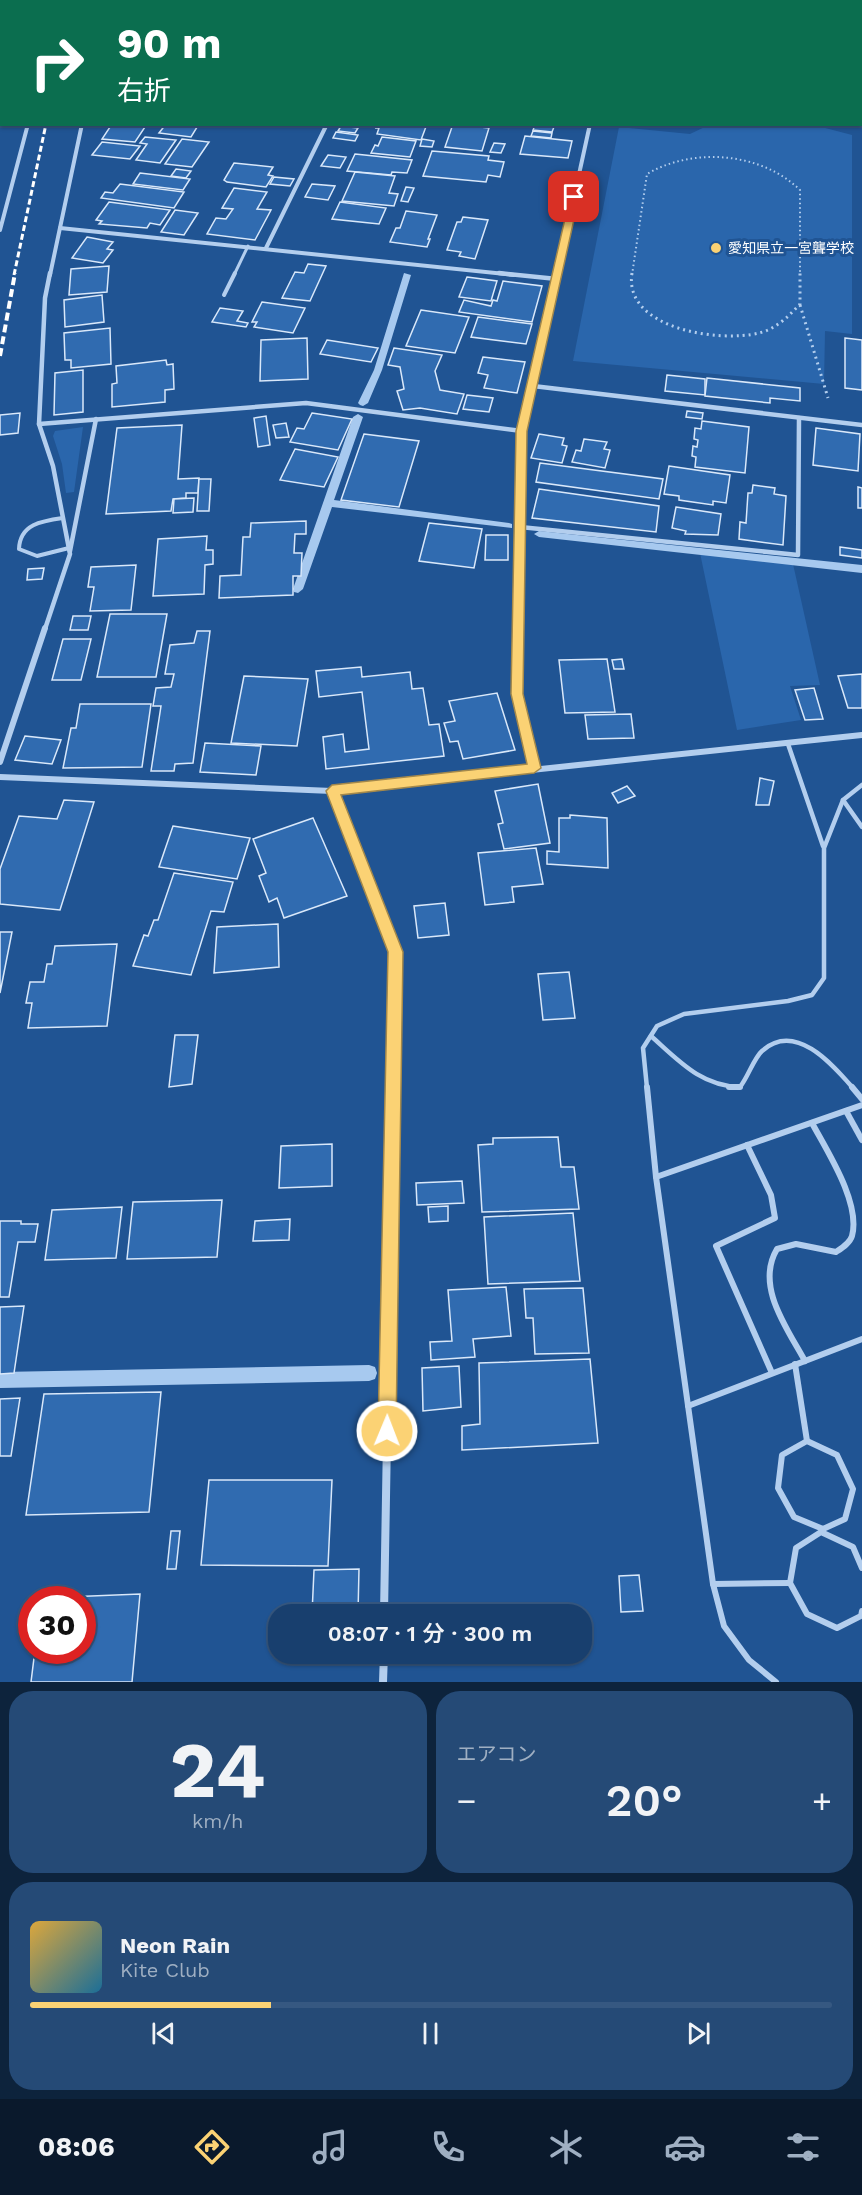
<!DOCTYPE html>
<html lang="ja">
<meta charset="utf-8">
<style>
:root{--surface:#183f6e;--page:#254a76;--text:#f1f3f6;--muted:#9fafc2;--line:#365881;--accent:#fbd274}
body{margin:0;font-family:"Work Sans","Noto Sans JP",sans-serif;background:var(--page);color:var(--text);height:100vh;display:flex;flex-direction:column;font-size:22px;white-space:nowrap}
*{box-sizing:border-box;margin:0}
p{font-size:20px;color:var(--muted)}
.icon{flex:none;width:33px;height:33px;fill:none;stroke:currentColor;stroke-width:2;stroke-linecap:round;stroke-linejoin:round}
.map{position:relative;height:1682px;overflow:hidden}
.details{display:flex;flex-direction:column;gap:9px;padding:9px;background:#0d233c;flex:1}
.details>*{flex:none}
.banner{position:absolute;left:0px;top:0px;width:862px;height:126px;box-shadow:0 2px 4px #0004,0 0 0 2px var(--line);background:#0b6e4f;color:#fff;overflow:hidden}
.speed{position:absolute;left:18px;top:1586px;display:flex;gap:12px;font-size:30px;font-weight:700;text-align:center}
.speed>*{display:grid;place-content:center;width:78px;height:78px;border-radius:50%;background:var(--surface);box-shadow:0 2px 4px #0004,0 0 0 2px var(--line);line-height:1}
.speed .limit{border:9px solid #d22;background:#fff;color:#111}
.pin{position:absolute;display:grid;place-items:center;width:51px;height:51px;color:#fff;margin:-26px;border-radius:12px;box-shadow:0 3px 9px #0006}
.me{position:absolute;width:66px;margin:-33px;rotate:1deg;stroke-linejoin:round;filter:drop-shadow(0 0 4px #0008)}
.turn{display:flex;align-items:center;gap:21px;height:126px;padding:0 18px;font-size:27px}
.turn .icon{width:78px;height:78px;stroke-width:2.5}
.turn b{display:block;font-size:42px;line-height:51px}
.big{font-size:45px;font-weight:600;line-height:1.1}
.details .card{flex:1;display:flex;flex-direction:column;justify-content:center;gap:9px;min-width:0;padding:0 21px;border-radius:24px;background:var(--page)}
.details .dial{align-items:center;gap:0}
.dial b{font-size:78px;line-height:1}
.song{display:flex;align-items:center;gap:18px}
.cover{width:72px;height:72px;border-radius:9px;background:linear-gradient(135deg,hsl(40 70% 55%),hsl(200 70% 35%))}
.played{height:6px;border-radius:3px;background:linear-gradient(90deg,var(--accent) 30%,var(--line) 30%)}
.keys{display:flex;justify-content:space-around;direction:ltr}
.heat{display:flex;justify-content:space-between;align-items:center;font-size:33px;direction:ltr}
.details .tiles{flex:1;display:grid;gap:9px;grid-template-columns:1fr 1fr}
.card:last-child{grid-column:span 2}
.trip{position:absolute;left:268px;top:1604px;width:324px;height:60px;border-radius:24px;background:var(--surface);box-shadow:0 2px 4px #0004,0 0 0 2px var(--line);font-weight:600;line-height:60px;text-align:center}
.tabs{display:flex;height:96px;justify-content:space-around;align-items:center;background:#0a192c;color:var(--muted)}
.tabs .icon{width:42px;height:42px}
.tabs .on{color:var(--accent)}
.tabs b{font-size:27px;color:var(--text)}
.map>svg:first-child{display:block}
</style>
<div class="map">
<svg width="862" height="1682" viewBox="0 0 862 1682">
<rect width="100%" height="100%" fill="#205493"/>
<g fill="#2a66ac">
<polygon points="810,124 852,135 852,334 825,331 824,384 573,361 619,127 690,134 709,125"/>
<polygon points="83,427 74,492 66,493 62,464 53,436 55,431"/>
<polygon points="700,553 793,564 820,685 790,686 801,720 737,730"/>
</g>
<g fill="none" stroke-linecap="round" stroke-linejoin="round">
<g fill="#a7c9ef" fill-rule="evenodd">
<polygon points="42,0 48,0 41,2"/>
<rect x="117" y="0" width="6" height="2"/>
<polygon points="394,0 400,0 393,2"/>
<polygon points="528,0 553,2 529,2"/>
<rect x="861" y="24" width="1" height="4"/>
<polygon points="404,273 411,275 382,370 368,403 363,406 360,405 358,403 374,370"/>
<polygon points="358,414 363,417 334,500 509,523 512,524 512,528 332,507 303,589 298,593 294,592 293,589 353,417"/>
<polygon points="539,531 862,565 862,573 539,537 534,534"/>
<polygon points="369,1365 375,1367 377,1373 375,1379 369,1381 0,1388 0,1372"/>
</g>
</g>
<g fill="#306bb0" stroke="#d9e8fa" stroke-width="1.5">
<polygon points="112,124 147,124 135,142 102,139"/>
<polygon points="166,124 199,124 191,137 159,133"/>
<polygon points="378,124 427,124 421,140 377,134 379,128 376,128"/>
<polygon points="453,124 489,128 482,151 445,147"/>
<polygon points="535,125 554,127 552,132 533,130"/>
<polygon points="341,126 358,128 355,133 338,131"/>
<polygon points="533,131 552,133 551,138 531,136"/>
<polygon points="336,132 358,135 355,141 333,138"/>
<polygon points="525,136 572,141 568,158 520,154"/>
<polygon points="145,137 176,140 160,163 136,160 147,144 140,143"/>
<polygon points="382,137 416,141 410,157 371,153 375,145 378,146"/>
<polygon points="182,139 209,142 192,167 165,164"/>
<polygon points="422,139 434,141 432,147 420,146"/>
<polygon points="102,142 140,146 130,159 92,155"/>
<polygon points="494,143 505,144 501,153 490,152"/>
<polygon points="432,151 489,156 488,160 504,162 500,177 488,175 486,182 423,176"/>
<polygon points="355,154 412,160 407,173 392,172 391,175 347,171"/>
<polygon points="328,155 346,157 340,168 321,166"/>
<polygon points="234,163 273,167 268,175 273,176 266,187 227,182 224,180"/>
<polygon points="176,169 191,171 186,178 171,176"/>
<polygon points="355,172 395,176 389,193 398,194 394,206 342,201"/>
<polygon points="140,173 190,179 183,190 133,184"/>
<polygon points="274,177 294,179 290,186 270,184"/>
<polygon points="120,184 184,192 174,208 101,198 105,192 113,193"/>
<polygon points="312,184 335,186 328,200 305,197"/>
<polygon points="406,187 414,188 408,202 401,201"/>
<polygon points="234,188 267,192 257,209 271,210 255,240 207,234 216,218 226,219 233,209 222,208"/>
<polygon points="109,202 170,210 160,225 150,223 147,228 99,224 102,221 96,220"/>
<polygon points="340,202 386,208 379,224 332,219"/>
<polygon points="175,210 198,213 184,235 161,232"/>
<polygon points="406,211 437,215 428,239 430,239 427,247 390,242 396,228 400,228"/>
<polygon points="463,217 488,220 475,259 459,256 461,252 447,250 457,222 461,222"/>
<polygon points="87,237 113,242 107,249 113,250 103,263 72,258"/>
<polygon points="308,264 326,266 310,301 282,298 295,272 304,273"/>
<polygon points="109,266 107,292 69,295 71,269"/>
<polygon points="467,277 497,281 491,301 459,297"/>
<polygon points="503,281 542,286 532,322 459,312 464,300 491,306 493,300 497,301"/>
<polygon points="102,295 104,322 65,327 64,300"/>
<polygon points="262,302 305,308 293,333 254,327 257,322 252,322"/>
<polygon points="220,308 243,311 237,321 248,323 246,327 212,322"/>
<polygon points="421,310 469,317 455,353 406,346"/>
<polygon points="478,317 532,324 526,344 471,337"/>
<polygon points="110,328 111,364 71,368 71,360 65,360 64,333"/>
<polygon points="307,338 308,379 260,381 261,340"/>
<polygon points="845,338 862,340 862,390 845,388"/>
<polygon points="327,340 378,348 371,362 320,354"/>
<polygon points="394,348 442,355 435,371 440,390 464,394 457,414 420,408 403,410 397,391 404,389 400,367 388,365"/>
<polygon points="483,357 525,362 517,393 484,388 488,375 478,373"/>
<polygon points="166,360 167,365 173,364 174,389 165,390 165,402 112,407 112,384 117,383 116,366"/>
<polygon points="83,370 83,412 54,415 55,373"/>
<polygon points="667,375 705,379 705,395 665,391"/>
<polygon points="707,378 800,388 800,401 770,398 770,403 705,396"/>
<polygon points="467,395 493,398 489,412 463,409"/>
<polygon points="687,411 703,413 702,419 686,417"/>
<polygon points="20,413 18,433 0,435 0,415"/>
<polygon points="312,413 352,419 338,450 290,442 297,428 304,429"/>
<polygon points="266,416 270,445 258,447 254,418"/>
<polygon points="702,421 749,427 745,473 695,467 696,457 692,456 693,446 697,447 698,440 694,439 695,428 701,429"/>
<polygon points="286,423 289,437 276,438 273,425"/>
<polygon points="182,425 178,479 199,478 198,493 186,493 186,498 173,499 171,511 106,514 117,428"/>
<polygon points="816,428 860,434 858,471 813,465"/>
<polygon points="364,434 419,441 399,507 341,500"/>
<polygon points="539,434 564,438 562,445 567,446 562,463 531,458"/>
<polygon points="584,439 607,442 604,449 610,450 605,468 572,462 576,450 581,451"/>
<polygon points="295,449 338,457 324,487 280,480"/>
<polygon points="540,463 663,479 659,499 536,482"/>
<polygon points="669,466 730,475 726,503 713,501 713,505 679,500 679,496 664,494"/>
<polygon points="199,479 211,479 209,511 197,511"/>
<polygon points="753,485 775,488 774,494 786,496 783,545 739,539 740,522 746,523 748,493 752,493"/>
<polygon points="858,487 862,488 862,508 858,508"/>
<polygon points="539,489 659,506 656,532 532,518"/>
<polygon points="194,498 193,512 173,513 174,499"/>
<polygon points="676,507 721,514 718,535 685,534 686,531 672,528"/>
<polygon points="306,521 306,534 295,534 294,553 302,553 301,576 293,576 293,595 219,598 220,576 241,575 243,537 250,537 251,523"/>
<polygon points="429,523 482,529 474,568 419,561"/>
<polygon points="486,535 508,535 508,560 485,560"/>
<polygon points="207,536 206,550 213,550 213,564 205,565 204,594 153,596 158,539"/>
<polygon points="840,547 862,550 862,558 840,555"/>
<polygon points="136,565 131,610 90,611 94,587 88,587 91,567"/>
<polygon points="44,568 42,579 27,580 28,569"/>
<polygon points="110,614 167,614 156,677 97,677"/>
<polygon points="73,616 91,616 88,630 70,630"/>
<polygon points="197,631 210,631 193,763 175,764 174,771 151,771 161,706 153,706 156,688 171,687 174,674 165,674 170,645 194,643"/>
<polygon points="63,639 91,639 81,680 52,680"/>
<polygon points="607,659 615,712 565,713 559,660"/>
<polygon points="622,659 624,669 614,669 612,660"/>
<polygon points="361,667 362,677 410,672 412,689 423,688 429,725 439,724 444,756 326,769 323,737 343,734 345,752 369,749 362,692 319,697 316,671"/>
<polygon points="862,674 862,708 848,708 838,676"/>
<polygon points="244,676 308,679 297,746 231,743"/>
<polygon points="814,688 823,719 805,720 795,690"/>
<polygon points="497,693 515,750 463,759 458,741 450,742 444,723 455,721 449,701"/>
<polygon points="80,704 151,704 142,767 63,768 71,728 76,728"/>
<polygon points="631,714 634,738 588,739 585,715"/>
<polygon points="25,736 61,740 52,764 15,760"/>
<polygon points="205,743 261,746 256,775 200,772"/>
<polygon points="760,778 774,781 769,805 756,805"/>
<polygon points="538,784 550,843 504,849 498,824 503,823 495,791"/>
<polygon points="627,786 635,796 618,803 612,793"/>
<polygon points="64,800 94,802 60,910 0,904 0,869 19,816 57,819"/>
<polygon points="570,815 607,818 608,868 547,864 547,851 559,852 559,818 570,818"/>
<polygon points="313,818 347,896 284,918 277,898 269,902 259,876 266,873 253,839"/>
<polygon points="173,826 250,838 237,879 159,867"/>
<polygon points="536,848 543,884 512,887 514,902 485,905 478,853"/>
<polygon points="174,873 233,882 224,912 211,911 191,975 133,966 144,935 148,936 154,920 158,920"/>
<polygon points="445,903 449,935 418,938 414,906"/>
<polygon points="278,924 279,967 214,973 217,927"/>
<polygon points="0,932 12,932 0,993"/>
<polygon points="117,944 107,1026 28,1028 32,1003 26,1003 30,982 44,982 47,964 52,964 55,946"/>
<polygon points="569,972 575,1018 543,1020 538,974"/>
<polygon points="175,1035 198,1035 192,1084 169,1087"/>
<polygon points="558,1137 561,1167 574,1167 579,1209 482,1212 478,1145 493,1144 493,1138"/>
<polygon points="332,1144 332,1186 279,1188 281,1146"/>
<polygon points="462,1181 464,1203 417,1205 416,1183"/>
<polygon points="222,1200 217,1257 127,1259 133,1202"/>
<polygon points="448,1206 448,1221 429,1222 428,1207"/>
<polygon points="122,1207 116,1258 45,1260 52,1210"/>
<polygon points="573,1213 580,1281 488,1284 484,1217"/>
<polygon points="290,1219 289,1240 253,1241 255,1221"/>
<polygon points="0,1221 21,1221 21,1224 38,1224 35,1242 18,1242 9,1297 0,1297"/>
<polygon points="506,1287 511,1336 473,1339 475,1357 431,1360 430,1342 452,1341 448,1290"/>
<polygon points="583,1288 589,1353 535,1354 533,1318 526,1318 524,1289"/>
<polygon points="24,1306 14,1373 0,1374 0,1307"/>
<polygon points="590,1359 598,1443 462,1450 462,1426 480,1424 479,1363"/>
<polygon points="459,1366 461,1407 423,1411 422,1368"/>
<polygon points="161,1392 149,1512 26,1515 44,1394"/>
<polygon points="20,1398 11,1456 0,1456 0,1399"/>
<polygon points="209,1480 332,1480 328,1566 201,1565"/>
<polygon points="171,1531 180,1531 176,1569 167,1569"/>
<polygon points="359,1569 358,1614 312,1614 314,1570"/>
<polygon points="639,1575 643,1611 621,1612 619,1576"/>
<polygon points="140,1594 132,1682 31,1682 35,1650 82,1650 82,1599 42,1598"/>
</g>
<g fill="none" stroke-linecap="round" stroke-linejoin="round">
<path stroke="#b3ceee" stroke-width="2" stroke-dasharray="1.5 3" stroke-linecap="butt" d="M632,275L647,174C693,147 761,152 800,190V275"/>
<g stroke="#b3ceee" stroke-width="3" stroke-dasharray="2 4" stroke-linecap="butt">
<path d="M632,273C623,329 720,343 759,333C776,329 789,316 800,304V273"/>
<polyline points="800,305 828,398"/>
</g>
<polyline stroke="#b3ceee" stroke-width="3" points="234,275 248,246"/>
<g stroke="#b3ceee" stroke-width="4">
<polyline points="224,295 235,273"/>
<path d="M63,518C42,521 20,524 19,549L37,556L69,548"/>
</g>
<g stroke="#b3ceee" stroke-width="4.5">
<polyline points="788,744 823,846"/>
<polyline points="843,800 862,827"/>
<path d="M651,1036C679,1061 701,1086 740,1087C748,1077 754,1058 762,1051C795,1021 832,1064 853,1088"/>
<polyline points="647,1088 643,1048 657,1026 684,1014 788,1001 812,995 824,978 824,848 843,800 862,785"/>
</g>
<g stroke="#b3ceee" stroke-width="6">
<polyline points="647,1087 656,1177 713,1584 724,1626 749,1660 776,1682"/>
<polyline points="729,1087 740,1087"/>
<polyline points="852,1087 862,1099"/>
<polyline points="846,1111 862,1140"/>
<polyline points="747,1145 771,1195 775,1218 716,1246 772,1373"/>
<polyline points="656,1177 862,1105"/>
<path d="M805,1361C787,1328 755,1286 777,1249L796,1244L836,1252C842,1248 850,1243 852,1236C861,1203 827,1151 812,1123"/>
<polyline points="795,1364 807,1441"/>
<polyline points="688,1406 862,1339"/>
<polygon points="807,1441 837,1455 853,1489 845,1519 823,1529 794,1517 778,1488 782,1455"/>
<polyline points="862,1568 853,1547 821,1532 796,1548 790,1583 807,1614 837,1628 861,1616 862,1611"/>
<polyline points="713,1584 790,1583"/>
</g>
<g stroke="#b3ceee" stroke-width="4">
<polyline points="60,228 514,275"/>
<polyline points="0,230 28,124"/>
<polyline points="266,248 327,124"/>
<polyline points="50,275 82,124"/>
<polyline points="557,275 590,124"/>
</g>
<g stroke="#b3ceee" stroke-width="4.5">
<polyline points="499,273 557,279"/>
<polyline points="533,386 862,425"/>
<polyline points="39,424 306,403 522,431"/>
<polyline points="520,527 798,555 799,418"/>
<polyline points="70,551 96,419"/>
<polyline points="45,629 70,554 53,466 39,424 45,298 50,273"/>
<polyline points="518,629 522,431 557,273"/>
</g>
<g stroke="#b3ceee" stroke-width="6">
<polyline points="518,628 517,694 534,768"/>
<polyline points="0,762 45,628"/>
<polyline points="0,777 332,791 862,735"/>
<polyline points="332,791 395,952 393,1088"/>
</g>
<g stroke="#b3ceee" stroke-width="8">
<polyline points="384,1614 393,1087"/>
<polyline points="383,1682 384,1653"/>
</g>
<rect fill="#dfebfa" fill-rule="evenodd" x="0" y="19" width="2" height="4"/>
<polyline stroke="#fff" stroke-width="3" stroke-dasharray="6 3" stroke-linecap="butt" points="14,275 46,124"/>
<polyline stroke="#fff" stroke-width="4" stroke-dasharray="8 4" stroke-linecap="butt" points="0,356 15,273"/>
</g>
<polygon fill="#fbd274" stroke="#a3884b" stroke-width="1.5" points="574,194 579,197 527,431 523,694 541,768 534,773 341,795 403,952 396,1431 393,1437 387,1440 380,1437 378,1431 388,952 326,791 332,785 527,764 511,694 516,431 570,197"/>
<circle fill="#fbd274" stroke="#205493" stroke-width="2" cx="716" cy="248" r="6"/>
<g text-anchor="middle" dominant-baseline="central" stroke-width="6" stroke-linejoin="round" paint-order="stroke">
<g font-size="14" fill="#fff" stroke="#205493" text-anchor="start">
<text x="728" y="248">愛知県立一宮聾学校</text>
</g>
</g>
</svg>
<div class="speed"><div class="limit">30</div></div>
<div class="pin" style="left:574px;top:197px;background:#d93025"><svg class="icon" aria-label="arrive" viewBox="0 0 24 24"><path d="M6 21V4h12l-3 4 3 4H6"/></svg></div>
<svg class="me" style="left:387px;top:1431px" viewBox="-20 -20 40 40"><circle r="17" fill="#fbd274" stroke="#fff" stroke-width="3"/><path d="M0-11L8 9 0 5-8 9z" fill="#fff"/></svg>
<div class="trip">08:07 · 1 分 · 300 m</div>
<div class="banner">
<div class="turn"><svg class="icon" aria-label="right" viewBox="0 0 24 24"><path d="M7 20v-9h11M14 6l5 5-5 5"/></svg><div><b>90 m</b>右折</div></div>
</div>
</div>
<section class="details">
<div class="tiles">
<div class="card dial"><b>24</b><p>km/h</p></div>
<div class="card"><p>エアコン</p>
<div class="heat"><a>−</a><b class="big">20°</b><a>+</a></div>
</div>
<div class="card">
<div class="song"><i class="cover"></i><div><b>Neon Rain</b><p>Kite Club</p></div></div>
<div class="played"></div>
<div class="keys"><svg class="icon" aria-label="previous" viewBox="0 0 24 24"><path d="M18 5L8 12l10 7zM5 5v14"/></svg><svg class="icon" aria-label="pause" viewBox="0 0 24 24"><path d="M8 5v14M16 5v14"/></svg><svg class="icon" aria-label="next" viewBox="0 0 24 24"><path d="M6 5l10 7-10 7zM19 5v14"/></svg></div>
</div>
</div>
</section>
<nav class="tabs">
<b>08:06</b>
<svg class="icon on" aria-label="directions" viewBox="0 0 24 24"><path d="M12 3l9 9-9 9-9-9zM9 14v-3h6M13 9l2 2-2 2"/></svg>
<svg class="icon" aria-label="music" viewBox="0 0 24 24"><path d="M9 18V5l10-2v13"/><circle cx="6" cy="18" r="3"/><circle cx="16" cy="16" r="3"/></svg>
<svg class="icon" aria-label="phone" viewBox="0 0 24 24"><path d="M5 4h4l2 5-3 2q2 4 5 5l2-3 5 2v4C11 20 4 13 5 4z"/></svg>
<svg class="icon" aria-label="climate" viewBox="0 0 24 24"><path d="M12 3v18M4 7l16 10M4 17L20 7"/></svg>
<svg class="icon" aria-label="car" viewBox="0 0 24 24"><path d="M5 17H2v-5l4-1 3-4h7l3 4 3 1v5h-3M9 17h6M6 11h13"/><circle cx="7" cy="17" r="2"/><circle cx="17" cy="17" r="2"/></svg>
<svg class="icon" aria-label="filters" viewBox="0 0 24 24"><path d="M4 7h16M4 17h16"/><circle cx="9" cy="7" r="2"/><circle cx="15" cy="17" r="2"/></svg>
</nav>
